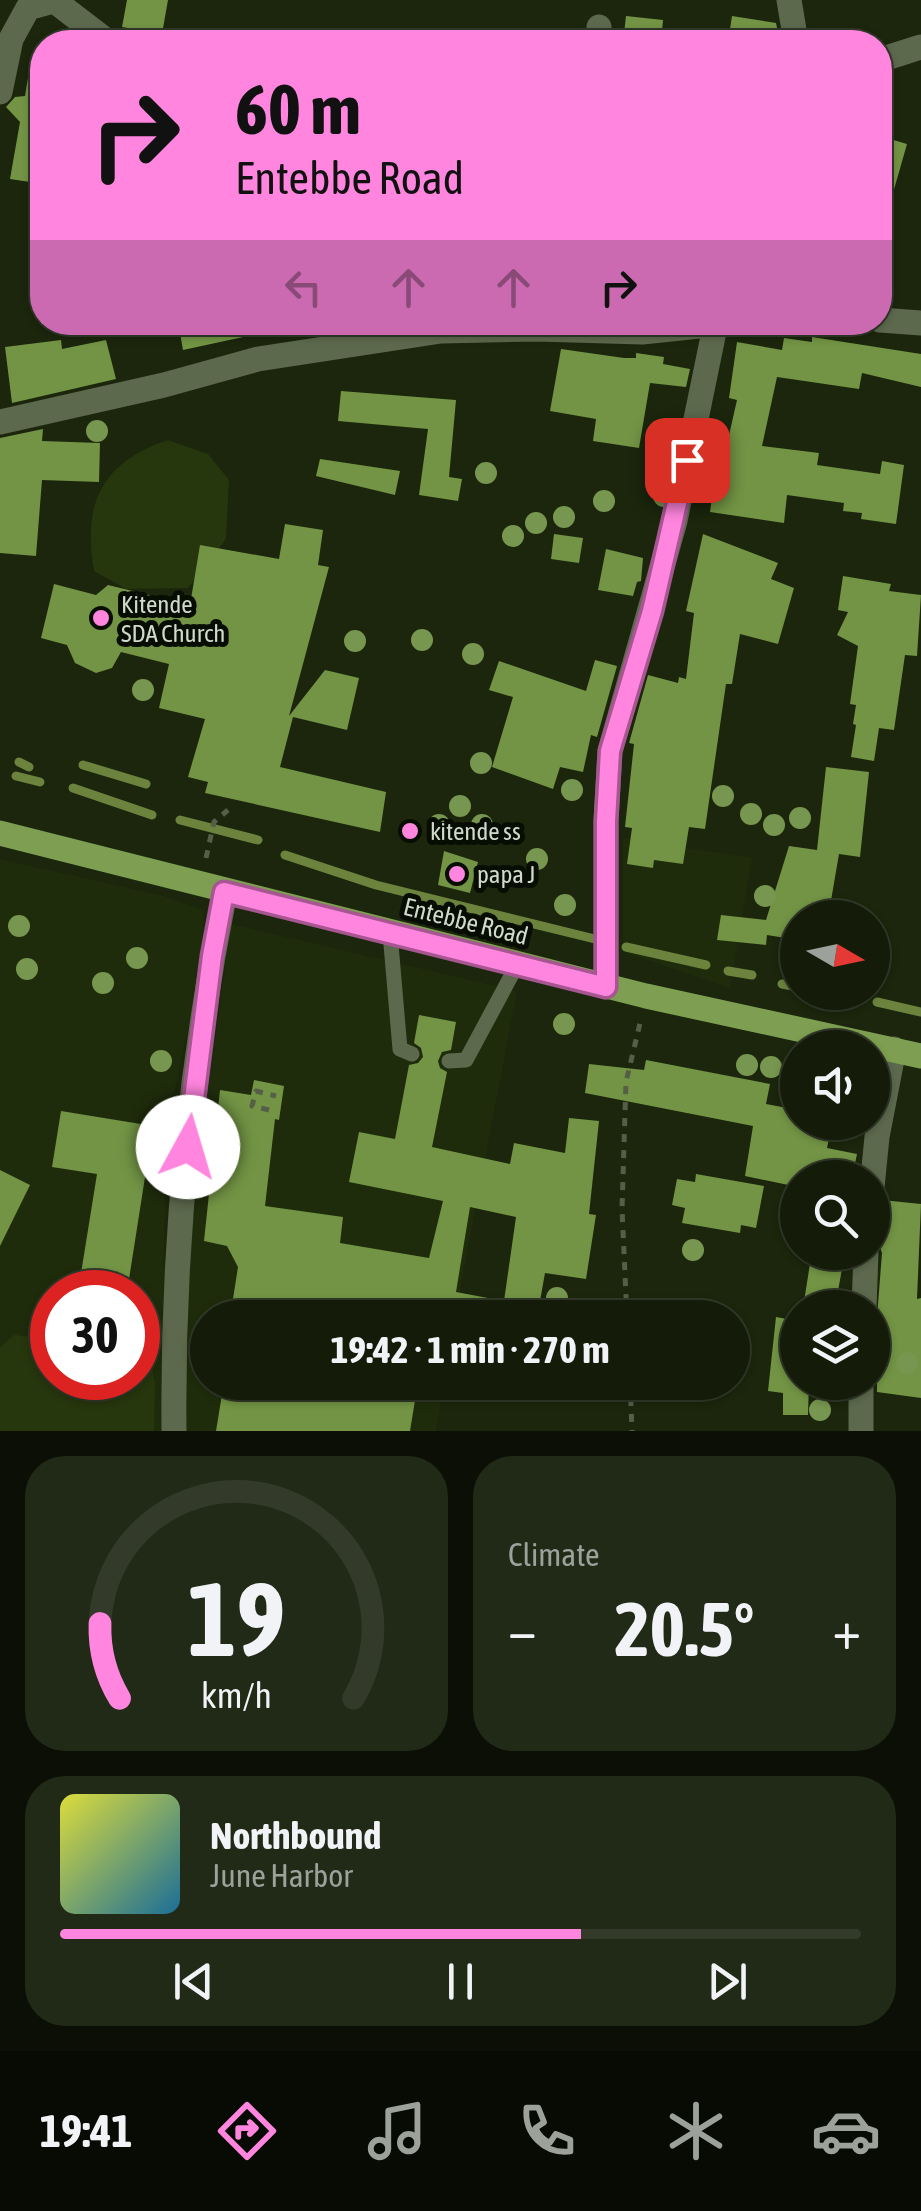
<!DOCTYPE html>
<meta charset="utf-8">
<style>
:root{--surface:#141c09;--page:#212917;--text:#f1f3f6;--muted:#9da19c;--line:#333a2a;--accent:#ff85de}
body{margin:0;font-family:"Asap Condensed",sans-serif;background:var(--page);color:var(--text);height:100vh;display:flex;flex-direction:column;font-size:38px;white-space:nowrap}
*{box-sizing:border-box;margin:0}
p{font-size:32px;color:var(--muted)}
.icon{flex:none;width:55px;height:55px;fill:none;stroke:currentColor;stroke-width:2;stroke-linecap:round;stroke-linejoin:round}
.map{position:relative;height:1431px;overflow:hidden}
.panel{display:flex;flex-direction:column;gap:25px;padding:25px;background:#0b0f05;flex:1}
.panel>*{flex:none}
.guide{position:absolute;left:30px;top:30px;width:862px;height:305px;border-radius:40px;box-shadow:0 2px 8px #0004,0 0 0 2px var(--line);background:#ff85de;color:#111;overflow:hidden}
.needle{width:65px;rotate:99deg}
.controls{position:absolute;left:780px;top:900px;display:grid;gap:20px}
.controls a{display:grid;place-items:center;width:110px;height:110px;border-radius:50%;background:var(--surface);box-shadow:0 2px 8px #0004,0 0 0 2px var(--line);font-size:50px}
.speed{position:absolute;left:30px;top:1270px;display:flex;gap:20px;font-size:50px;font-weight:700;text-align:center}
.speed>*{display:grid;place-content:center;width:130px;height:130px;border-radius:50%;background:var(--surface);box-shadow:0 2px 8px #0004,0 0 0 2px var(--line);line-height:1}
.speed .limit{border:15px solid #d22;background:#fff;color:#111}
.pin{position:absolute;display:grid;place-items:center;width:85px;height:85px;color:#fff;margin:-42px;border-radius:20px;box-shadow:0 5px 15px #0006}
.me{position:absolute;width:110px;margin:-55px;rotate:6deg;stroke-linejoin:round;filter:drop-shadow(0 0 8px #0008)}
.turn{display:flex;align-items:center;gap:35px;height:210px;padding:0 40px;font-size:45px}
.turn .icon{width:130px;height:130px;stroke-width:2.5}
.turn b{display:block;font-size:70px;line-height:85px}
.lanes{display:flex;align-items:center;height:95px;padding:0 40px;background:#0003;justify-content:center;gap:50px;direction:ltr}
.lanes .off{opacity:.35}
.big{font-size:75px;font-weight:700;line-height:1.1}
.panel .card{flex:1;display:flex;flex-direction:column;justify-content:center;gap:15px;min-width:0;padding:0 35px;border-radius:40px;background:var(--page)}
.panel .dial{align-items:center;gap:0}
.dial svg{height:260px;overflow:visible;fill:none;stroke:var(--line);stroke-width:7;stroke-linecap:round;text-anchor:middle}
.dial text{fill:var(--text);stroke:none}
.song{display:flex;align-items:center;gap:30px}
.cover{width:120px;height:120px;border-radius:15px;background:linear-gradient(135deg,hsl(60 70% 55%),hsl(200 70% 35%))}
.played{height:10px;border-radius:5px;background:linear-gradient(90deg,var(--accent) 65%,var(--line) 65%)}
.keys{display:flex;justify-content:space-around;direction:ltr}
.heat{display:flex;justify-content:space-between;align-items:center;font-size:55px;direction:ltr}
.panel .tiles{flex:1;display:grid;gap:25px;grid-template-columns:1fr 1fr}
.card:last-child{grid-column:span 2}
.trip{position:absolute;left:190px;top:1300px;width:560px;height:100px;border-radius:50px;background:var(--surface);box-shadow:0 2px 8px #0004,0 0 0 2px var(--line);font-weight:700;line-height:100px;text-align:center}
.menu{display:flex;height:160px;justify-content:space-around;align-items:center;background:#080b04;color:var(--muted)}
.menu .icon{width:70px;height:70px}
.menu .active{color:var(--accent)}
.menu b{font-size:45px;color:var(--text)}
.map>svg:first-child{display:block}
</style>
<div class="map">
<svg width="921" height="1431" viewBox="0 0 921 1431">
<rect width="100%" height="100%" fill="#1b260c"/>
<g fill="#1e2c0b" fill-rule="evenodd">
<polygon points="623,838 752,858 730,988 623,952"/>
<path d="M0,859L164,896L204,910L201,969L166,1131L161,1431H0ZM52,1292H138V1378H52Z"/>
<polygon points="231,924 517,991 455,1317 208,1318 208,1382 444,1383 436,1431 186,1431 184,1267"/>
</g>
<g fill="#26360d">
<path d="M168,440L208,454L229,480L226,539L188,588L126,589L94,571C82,503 102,462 168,440Z"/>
<polygon points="14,1335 52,1339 52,1378 138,1378 138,1348 148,1349 155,1383 154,1431 0,1431 0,1347"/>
</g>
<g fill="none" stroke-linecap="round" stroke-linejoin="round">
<g stroke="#6c833e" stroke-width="9">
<polyline points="19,762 29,767"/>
<polyline points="83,765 146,784"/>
<polyline points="16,776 40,782"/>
<polyline points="73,788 152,815"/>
<polyline points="180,820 258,840"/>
<polyline points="285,855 376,885 599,940"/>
<polyline points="626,947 706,965"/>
<polyline points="728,971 752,975"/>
<polyline points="782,984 798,987"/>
<polyline points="825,992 844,996"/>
<polyline points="877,1002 921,1012"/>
</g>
</g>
<g fill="#729444" fill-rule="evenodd">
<polygon points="127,0 168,0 162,34 122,27"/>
<polygon points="626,16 663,20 661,42 623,42"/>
<polygon points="732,16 776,23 780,42 728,42"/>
<polygon points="30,66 42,67 42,174 38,173 37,183 10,179 20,122 6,107 15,97 25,96"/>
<polygon points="880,136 907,144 887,214 880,213"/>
<polygon points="178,322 261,322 262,333 183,350"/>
<polygon points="812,337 921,354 921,387 862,373 859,389 777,377 762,446 819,453 817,465 880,474 882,461 904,465 896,524 861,519 862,513 843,511 844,503 787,495 784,523 710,512 718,453 721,443 727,444 737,400 729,398 737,342 782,350 784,338 812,342"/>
<polygon points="61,340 62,349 106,340 116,379 12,403 5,347"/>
<polygon points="561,349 624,358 636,358 636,353 664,357 663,364 690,369 686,387 650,383 639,448 593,441 596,419 550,411"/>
<polygon points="341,391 456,400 449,477 462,479 458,501 419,495 428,429 338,421"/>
<polygon points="43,429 42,441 100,443 99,482 42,480 36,556 0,553 0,438"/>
<polygon points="320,459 400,471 395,495 316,476"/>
<polygon points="285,524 323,530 318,565 329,567 289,716 325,670 359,678 347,730 293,717 280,767 386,792 380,832 205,793 208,782 188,777 205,719 159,708 169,664 121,652 112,668 96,673 75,663 67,645 41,638 54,584 96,595 108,585 190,605 200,545 279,559"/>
<polygon points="554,534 583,538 579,563 551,559"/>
<polygon points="703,534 778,563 771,579 794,588 778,644 740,634 732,684 726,684 705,829 689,827 683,864 654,860 653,868 627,864 632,828 625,827 634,744 629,743 648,675 678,683 679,677 686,679 694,613 686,611"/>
<polygon points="606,549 643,558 641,581 637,582 633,596 598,590"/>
<polygon points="843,576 891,584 889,591 921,595 917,656 905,655 894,730 879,728 874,761 851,757 856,725 853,724 856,705 850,704 858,646 837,635 848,612 838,610"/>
<polygon points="595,660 617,666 597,737 591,735 583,772 560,767 553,789 492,767 513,697 489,690 499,661 586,691"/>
<polygon points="826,767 869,772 860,857 839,854 828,918 798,918 798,940 767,935 766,945 717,940 721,915 766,920 789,846 817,850"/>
<polygon points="444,851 478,862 470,893 438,885"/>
<path d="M419,1015L456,1022L451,1050L442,1052L438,1061L440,1068L447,1072L432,1147L510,1164L514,1143L565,1153L569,1118L599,1121L589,1214L596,1215L586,1279L545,1273L537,1318H230L238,1267L227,1246L204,1241L220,1090L251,1095L254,1080L284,1086L279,1120L275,1119L265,1206L343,1217L340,1243L429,1258L443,1201L349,1182L359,1132L395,1139L409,1065L418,1063L423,1057L421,1048L414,1043ZM470,1207L516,1217L504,1301L456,1292Z"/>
<polygon points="646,1060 770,1084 766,1104 798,1110 798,1127 830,1134 827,1148 857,1154 852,1178 798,1178 798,1187 745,1176 753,1126 585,1093 589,1064 644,1070"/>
<polygon points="61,1111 153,1126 127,1292 78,1292 97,1174 52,1167"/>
<polygon points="0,1170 30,1185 0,1246"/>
<polygon points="696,1174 764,1186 756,1228 741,1225 740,1233 682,1223 685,1208 672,1205 677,1179 695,1182"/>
<polygon points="882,1200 921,1204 917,1299 921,1298 921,1398 877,1392 877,1317 882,1253 878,1242"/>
<polygon points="816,1252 845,1252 835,1308 804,1302 811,1257 815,1258"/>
<polygon points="776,1317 798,1321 798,1382 809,1382 808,1415 783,1415 783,1393 768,1391"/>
<polygon points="224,1382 418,1382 410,1431 216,1431"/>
</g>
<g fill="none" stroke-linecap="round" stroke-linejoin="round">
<g stroke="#555f48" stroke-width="5" stroke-dasharray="8 8" stroke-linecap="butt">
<polyline points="206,858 214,822 228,810"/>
<polyline points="269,1110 252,1106 256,1091 276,1096"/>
<polyline points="627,1318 622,1209 626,1082 641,1019"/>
<polyline points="630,1382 632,1431"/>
</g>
<g stroke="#5c694d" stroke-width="15">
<polyline points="390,933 400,1049 412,1054"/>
<polyline points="449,1061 466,1060 517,965"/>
</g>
<g stroke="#5c694d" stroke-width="25">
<polyline points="789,0 796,42"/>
<polyline points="56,2 108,42"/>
<polyline points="599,42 599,27"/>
<polyline points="880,60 921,47"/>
<polyline points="0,92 11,39 28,8 57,0"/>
<polyline points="880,320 921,323"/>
<polyline points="0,422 164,385 258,359 441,331 538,329 642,332 738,322"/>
<polyline points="606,987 606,821 610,751 675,521 716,322"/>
<polyline points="872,1187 877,1137 894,1049"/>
<polyline points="864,1308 866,1252"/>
<path d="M174,1431C172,1251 190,1068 225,892"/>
<polyline points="861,1431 861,1382"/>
</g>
<polyline stroke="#7e9f51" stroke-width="25" points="0,833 646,996 921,1056"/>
</g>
<g fill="#77964f">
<circle cx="97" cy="431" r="11"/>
<circle cx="486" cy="473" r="11"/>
<circle cx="664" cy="496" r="11"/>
<circle cx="604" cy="501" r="11"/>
<circle cx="564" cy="517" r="11"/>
<circle cx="536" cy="523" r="11"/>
<circle cx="513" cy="536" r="11"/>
<circle cx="422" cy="640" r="11"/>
<circle cx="355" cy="641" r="11"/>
<circle cx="473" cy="654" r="11"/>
<circle cx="143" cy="690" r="11"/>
<circle cx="481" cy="763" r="11"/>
<circle cx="572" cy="790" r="11"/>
<circle cx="723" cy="796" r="11"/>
<circle cx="460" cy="806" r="11"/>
<circle cx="751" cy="814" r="11"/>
<circle cx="800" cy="818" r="11"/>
<circle cx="439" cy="825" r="11"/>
<circle cx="482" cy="825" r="11"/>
<circle cx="774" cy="825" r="11"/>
<circle cx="537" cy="859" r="11"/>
<circle cx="765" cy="896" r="11"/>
<circle cx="565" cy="905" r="11"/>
<circle cx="19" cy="926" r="11"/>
<circle cx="137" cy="958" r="11"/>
<circle cx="27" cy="969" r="11"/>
<circle cx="103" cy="983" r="11"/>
<circle cx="564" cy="1024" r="11"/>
<circle cx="161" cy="1061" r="11"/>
<circle cx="747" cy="1065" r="11"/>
<circle cx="771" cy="1067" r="11"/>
<circle cx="693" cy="1250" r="11"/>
<circle cx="557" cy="1298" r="11"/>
<circle cx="907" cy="1363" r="11"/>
<circle cx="820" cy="1410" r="11"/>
</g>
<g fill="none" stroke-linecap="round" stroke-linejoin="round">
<defs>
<polyline id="route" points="188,1147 212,956 224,892 606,987 606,821 610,751 652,611 687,460"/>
</defs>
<use href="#route" stroke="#a65690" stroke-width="25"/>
<use href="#route" stroke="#ff85de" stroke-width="18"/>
</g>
<g fill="#ff85de" stroke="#080d04" stroke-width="4">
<circle cx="101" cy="618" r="10"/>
<circle cx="410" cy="831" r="10"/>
<circle cx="457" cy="874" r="10"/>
</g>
<g text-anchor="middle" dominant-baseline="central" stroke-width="10" stroke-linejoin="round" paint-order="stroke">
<g font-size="25" fill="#d1d9c9" stroke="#080d04" text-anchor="start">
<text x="121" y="604">Kitende<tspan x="121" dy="29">SDA Church</tspan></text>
<text x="430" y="831">kitende ss</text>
<text x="477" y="874">papa J</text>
</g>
<g font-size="25" fill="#d1d9c9" stroke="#080d04">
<text transform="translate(466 921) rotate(14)">Entebbe Road</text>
</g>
</g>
</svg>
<div class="controls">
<a><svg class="needle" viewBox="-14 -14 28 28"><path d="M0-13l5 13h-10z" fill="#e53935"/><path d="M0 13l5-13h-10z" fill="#9da19c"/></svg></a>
<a><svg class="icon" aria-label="sound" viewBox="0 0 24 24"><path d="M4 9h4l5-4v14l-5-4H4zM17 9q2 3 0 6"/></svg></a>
<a><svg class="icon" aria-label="search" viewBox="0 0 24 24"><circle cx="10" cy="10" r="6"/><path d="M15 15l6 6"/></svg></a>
<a><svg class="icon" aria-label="layers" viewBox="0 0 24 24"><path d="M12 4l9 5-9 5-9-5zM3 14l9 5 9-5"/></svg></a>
</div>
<div class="speed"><div class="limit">30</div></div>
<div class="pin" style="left:687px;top:460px;background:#d93025"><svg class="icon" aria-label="arrive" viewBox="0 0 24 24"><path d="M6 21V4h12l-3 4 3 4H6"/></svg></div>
<svg class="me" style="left:188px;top:1147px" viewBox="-20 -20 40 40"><circle r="19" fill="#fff"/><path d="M0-13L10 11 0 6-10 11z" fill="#ff85de"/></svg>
<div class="trip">19:42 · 1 min · 270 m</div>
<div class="guide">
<div class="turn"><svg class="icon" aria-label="right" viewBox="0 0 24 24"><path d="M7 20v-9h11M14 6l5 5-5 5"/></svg><div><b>60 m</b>Entebbe Road</div></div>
<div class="lanes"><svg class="icon off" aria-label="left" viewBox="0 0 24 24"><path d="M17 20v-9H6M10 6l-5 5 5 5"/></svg><svg class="icon off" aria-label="ahead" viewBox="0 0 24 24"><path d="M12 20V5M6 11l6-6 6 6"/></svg><svg class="icon off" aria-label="ahead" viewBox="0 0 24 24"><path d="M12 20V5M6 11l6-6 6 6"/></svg><svg class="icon" aria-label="right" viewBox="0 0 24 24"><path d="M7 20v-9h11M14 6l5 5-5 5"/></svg></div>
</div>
</div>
<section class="panel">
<div class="tiles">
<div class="card dial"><svg viewBox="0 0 100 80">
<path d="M14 69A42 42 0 1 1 86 69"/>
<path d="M14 69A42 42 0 0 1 8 46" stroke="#ff85de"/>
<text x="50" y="56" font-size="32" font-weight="700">19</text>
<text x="50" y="72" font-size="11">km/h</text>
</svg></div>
<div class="card"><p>Climate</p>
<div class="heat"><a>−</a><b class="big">20.5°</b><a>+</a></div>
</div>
<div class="card">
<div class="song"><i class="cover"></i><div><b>Northbound</b><p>June Harbor</p></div></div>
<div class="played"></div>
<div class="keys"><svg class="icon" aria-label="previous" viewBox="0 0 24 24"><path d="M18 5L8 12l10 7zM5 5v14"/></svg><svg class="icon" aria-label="pause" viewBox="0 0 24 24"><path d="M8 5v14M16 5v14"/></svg><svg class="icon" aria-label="next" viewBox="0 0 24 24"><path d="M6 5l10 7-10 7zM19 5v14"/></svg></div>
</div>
</div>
</section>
<nav class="menu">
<b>19:41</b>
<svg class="icon active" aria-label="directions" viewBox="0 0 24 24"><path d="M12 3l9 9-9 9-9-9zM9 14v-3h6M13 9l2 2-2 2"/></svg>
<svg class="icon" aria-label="music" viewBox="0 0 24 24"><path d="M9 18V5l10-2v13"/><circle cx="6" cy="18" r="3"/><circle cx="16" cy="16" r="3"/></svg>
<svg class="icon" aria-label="phone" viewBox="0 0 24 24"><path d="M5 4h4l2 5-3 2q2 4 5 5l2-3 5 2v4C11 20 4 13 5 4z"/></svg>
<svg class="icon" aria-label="climate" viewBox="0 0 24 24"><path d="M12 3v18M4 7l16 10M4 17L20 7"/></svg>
<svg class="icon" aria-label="car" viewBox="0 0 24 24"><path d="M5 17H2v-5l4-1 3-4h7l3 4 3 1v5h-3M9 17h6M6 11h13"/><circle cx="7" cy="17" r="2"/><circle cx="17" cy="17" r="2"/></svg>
</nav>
